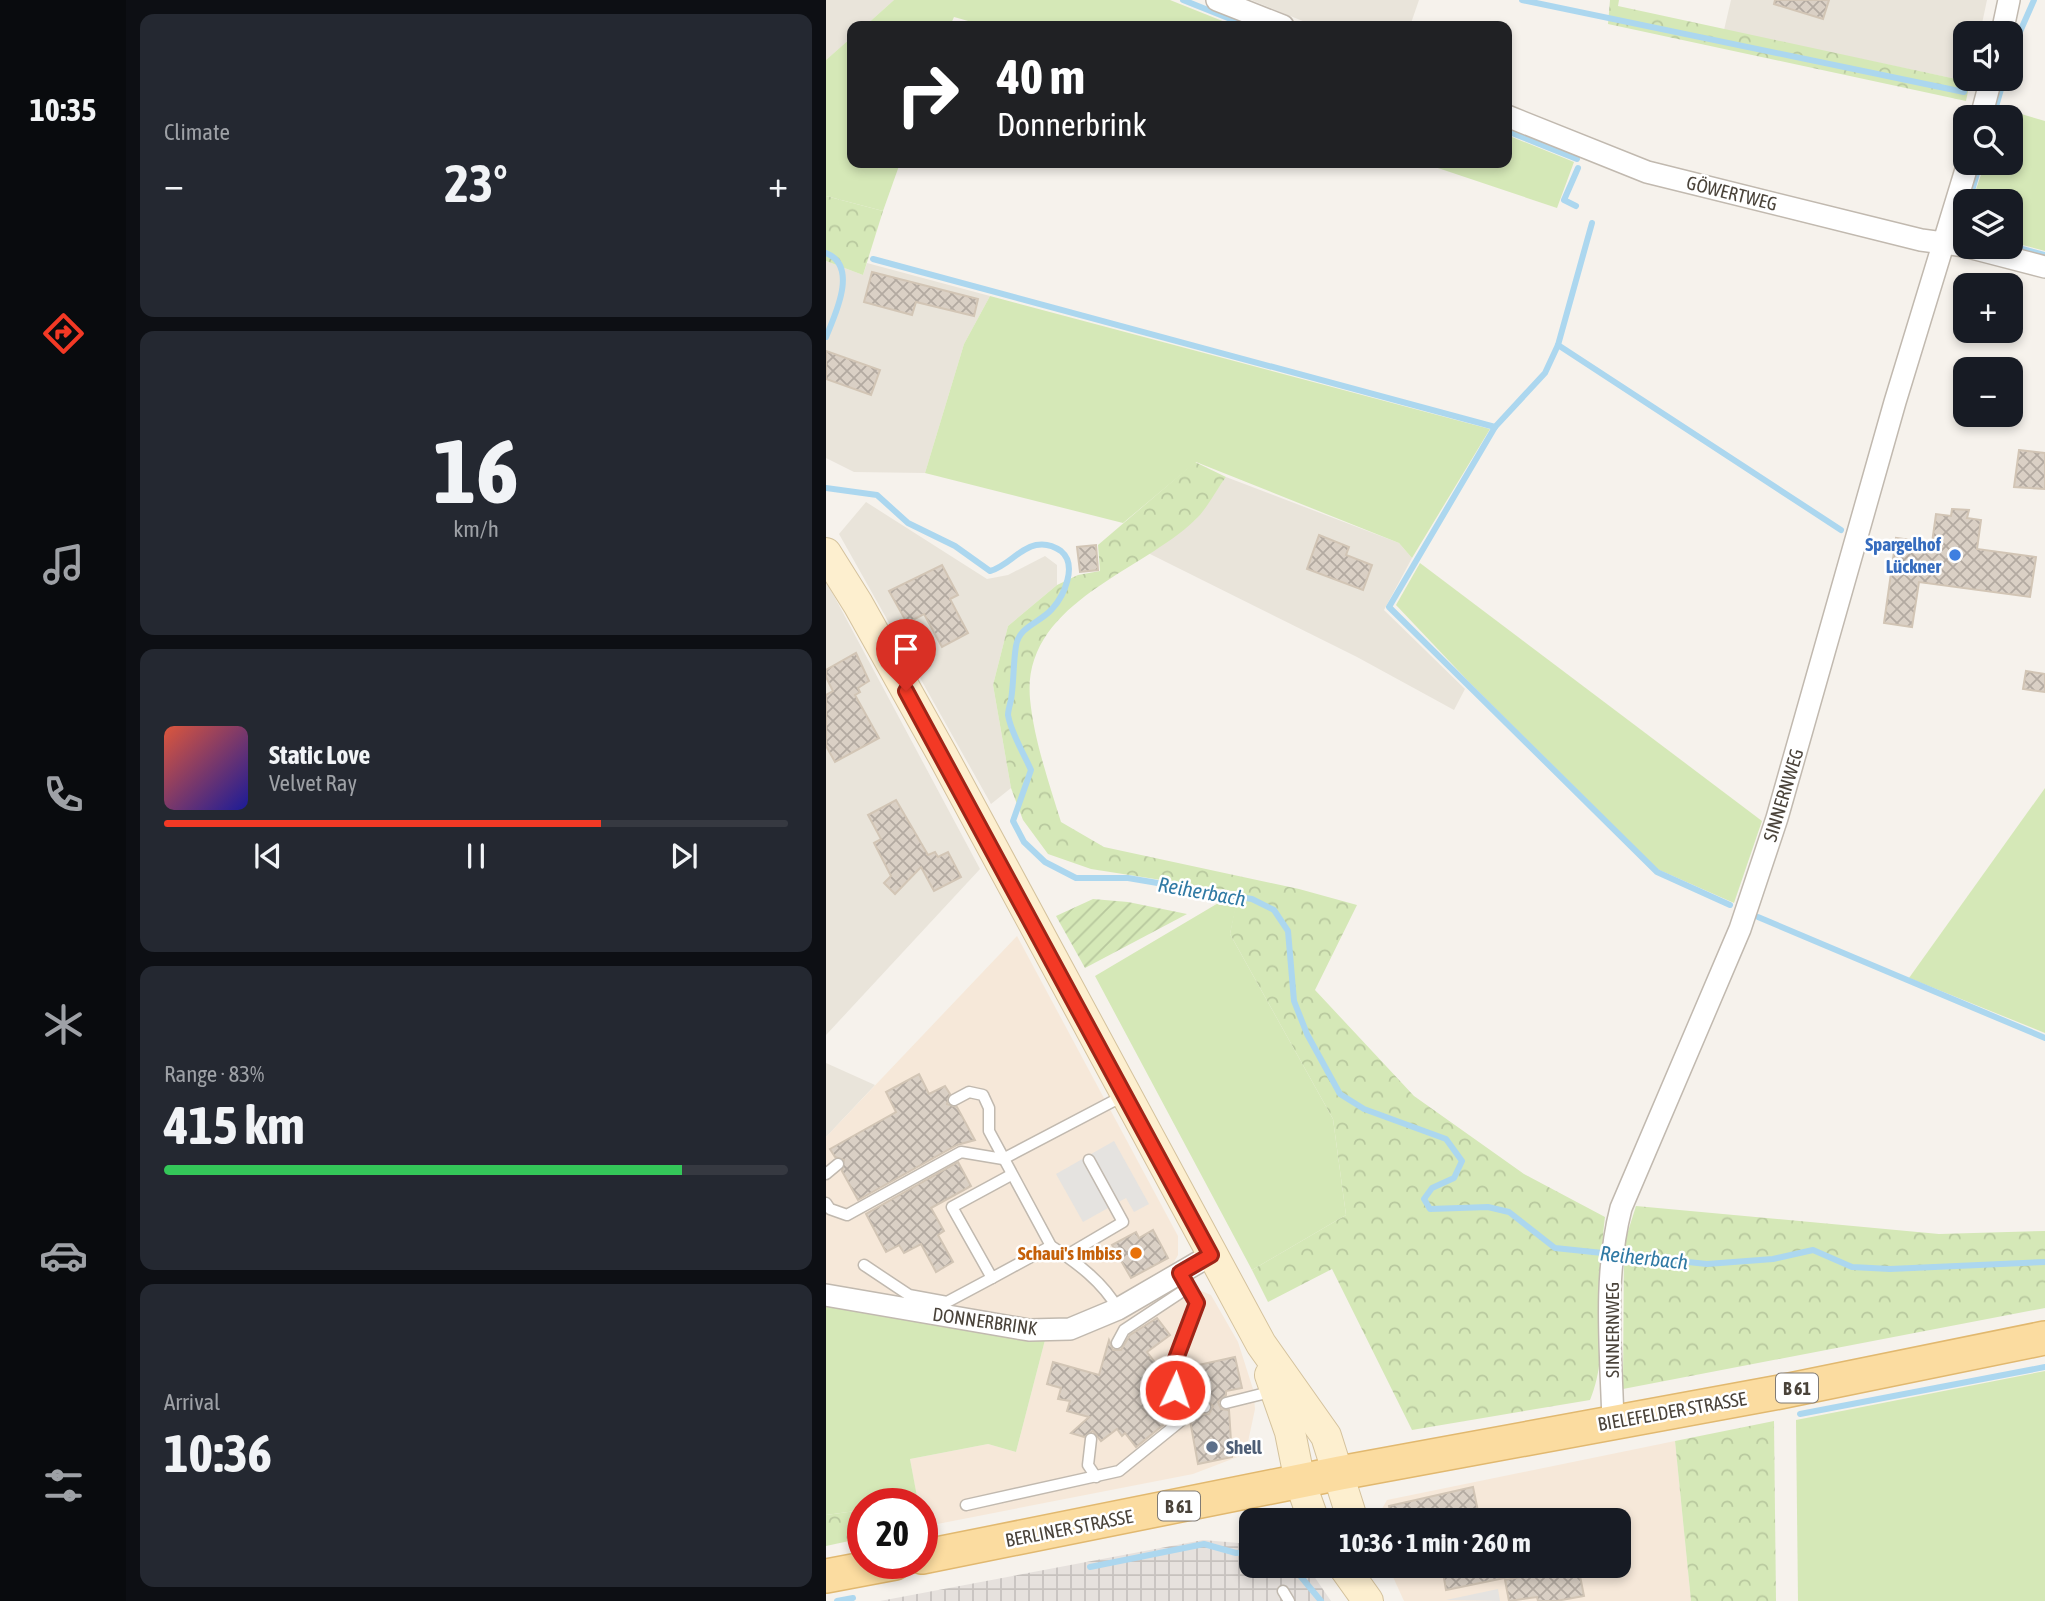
<!DOCTYPE html>
<meta charset="utf-8">
<style>
:root{--surface:#171b24;--page:#242831;--text:#f1f3f6;--muted:#9ea1a6;--line:#363941;--accent:#f33925}
body{margin:0;font-family:"Asap Condensed",sans-serif;background:var(--page);color:var(--text);height:100vh;display:flex;flex-direction:column;font-size:26px;white-space:nowrap}
*{box-sizing:border-box;margin:0}
p{font-size:23px;color:var(--muted)}
.icon{flex:none;width:38px;height:38px;fill:none;stroke:currentColor;stroke-width:2;stroke-linecap:round;stroke-linejoin:round}
.map{position:relative;flex:1;overflow:hidden}
.sheet{display:flex;flex-direction:column;gap:14px;padding:14px;background:#0d0f14;width:700px}
.sheet>*{flex:none}
.guide{position:absolute;left:21px;top:21px;width:665px;height:147px;border-radius:14px;box-shadow:0 4px 10px #0003;background:#202124;color:#fff;overflow:hidden}
.fabs{position:absolute;left:1127px;top:21px;display:grid;gap:14px}
.fabs a{display:grid;place-items:center;width:70px;height:70px;border-radius:14px;background:var(--surface);box-shadow:0 4px 10px #0003;font-size:35px}
.speed{position:absolute;left:21px;top:1488px;display:flex;gap:14px;font-size:35px;font-weight:700;text-align:center}
.speed>*{display:grid;place-content:center;width:91px;height:91px;border-radius:50%;background:var(--surface);box-shadow:0 4px 10px #0003;line-height:1}
.speed .limit{border:10px solid #d22;background:#fff;color:#111}
.pin{position:absolute;display:grid;place-items:center;width:60px;height:60px;color:#fff;margin:-72px -30px;border-radius:50% 50% 50% 0;rotate:-45deg;box-shadow:0 0 7px #0007}
.pin .icon{rotate:45deg}
.me{position:absolute;width:77px;margin:-38px;rotate:3deg;stroke-linejoin:round;filter:drop-shadow(0 0 5px #0008)}
.turn{display:flex;align-items:center;gap:24px;height:147px;padding:0 35px;font-size:32px}
.turn .icon{width:91px;height:91px;stroke-width:2.5}
.turn b{display:block;font-size:49px;line-height:60px}
.big{font-size:52px;font-weight:700;line-height:1.1}
.sheet .tile{flex:1;display:flex;flex-direction:column;justify-content:center;gap:10px;min-width:0;padding:0 24px;border-radius:14px;background:var(--page)}
.sheet .dial{align-items:center;gap:0}
.dial b{font-size:91px;line-height:1}
.song{display:flex;align-items:center;gap:21px}
.cover{width:84px;height:84px;border-radius:10px;background:linear-gradient(135deg,hsl(10 70% 55%),hsl(240 70% 35%))}
.played{height:7px;border-radius:4px;background:linear-gradient(90deg,var(--accent) 70%,var(--line) 70%)}
.keys{display:flex;justify-content:space-around;direction:ltr}
.heat{display:flex;justify-content:space-between;align-items:center;font-size:38px;direction:ltr}
.charge{height:10px;border-radius:5px;background:linear-gradient(90deg,#34c759 83%,var(--line) 0)}
.trip{position:absolute;left:413px;top:1508px;width:392px;height:70px;border-radius:14px;background:var(--surface);box-shadow:0 4px 10px #0003;font-weight:700;line-height:70px;text-align:center}
main{display:flex;flex:1;min-height:0}
.menu{display:flex;flex-direction:column;width:126px;justify-content:space-around;align-items:center;background:#090b0e;color:var(--muted)}
.menu .icon{width:49px;height:49px}
.menu .current{color:var(--accent)}
.menu b{font-size:32px;color:var(--text)}
.map>svg:first-child{display:block}
</style>
<main>
<nav class="menu">
<b>10:35</b>
<svg class="icon current" aria-label="directions" viewBox="0 0 24 24"><path d="M12 3l9 9-9 9-9-9zM9 14v-3h6M13 9l2 2-2 2"/></svg>
<svg class="icon" aria-label="music" viewBox="0 0 24 24"><path d="M9 18V5l10-2v13"/><circle cx="6" cy="18" r="3"/><circle cx="16" cy="16" r="3"/></svg>
<svg class="icon" aria-label="phone" viewBox="0 0 24 24"><path d="M5 4h4l2 5-3 2q2 4 5 5l2-3 5 2v4C11 20 4 13 5 4z"/></svg>
<svg class="icon" aria-label="climate" viewBox="0 0 24 24"><path d="M12 3v18M4 7l16 10M4 17L20 7"/></svg>
<svg class="icon" aria-label="car" viewBox="0 0 24 24"><path d="M5 17H2v-5l4-1 3-4h7l3 4 3 1v5h-3M9 17h6M6 11h13"/><circle cx="7" cy="17" r="2"/><circle cx="17" cy="17" r="2"/></svg>
<svg class="icon" aria-label="filters" viewBox="0 0 24 24"><path d="M4 7h16M4 17h16"/><circle cx="9" cy="7" r="2"/><circle cx="15" cy="17" r="2"/></svg>
</nav>
<section class="sheet">
<div class="tile"><p>Climate</p>
<div class="heat"><a>−</a><b class="big">23°</b><a>+</a></div>
</div>
<div class="tile dial"><b>16</b><p>km/h</p></div>
<div class="tile">
<div class="song"><i class="cover"></i><div><b>Static Love</b><p>Velvet Ray</p></div></div>
<div class="played"></div>
<div class="keys"><svg class="icon" aria-label="previous" viewBox="0 0 24 24"><path d="M18 5L8 12l10 7zM5 5v14"/></svg><svg class="icon" aria-label="pause" viewBox="0 0 24 24"><path d="M8 5v14M16 5v14"/></svg><svg class="icon" aria-label="next" viewBox="0 0 24 24"><path d="M6 5l10 7-10 7zM19 5v14"/></svg></div>
</div>
<div class="tile"><p>Range · 83%</p><b class="big">415 km</b><div class="charge"></div></div>
<div class="tile"><p>Arrival</p><b class="big">10:36</b></div>
</section>
<div class="map">
<svg width="1219" height="1601" viewBox="0 0 1219 1601">
<defs>
<pattern id="industrial-grid" width="8" height="8" patternUnits="userSpaceOnUse" patternTransform="scale(1.75)"><rect width="8" height="8" fill="#e6e1dd"/><path d="M0 4h8M4 0v8" fill="none" stroke="#c7c2be"/></pattern>
<pattern id="forest-crowns" width="20" height="18" patternUnits="userSpaceOnUse" patternTransform="scale(1.75)"><rect width="20" height="18" fill="#d5e8b7"/><path d="M2 6a3 3 0 1 1 6 0M12 15a3 3 0 1 1 6 0" fill="none" stroke="#b8c89e"/></pattern>
<pattern id="garden-furrows" width="10" height="10" patternUnits="userSpaceOnUse" patternTransform="scale(1.75)"><rect width="10" height="10" fill="#d5e8b7"/><path d="M-1 1l2-2M0 10L10 0M9 11l2-2" fill="none" stroke="#b8c89e"/></pattern>
<pattern id="building-cross-hatch" width="8" height="8" patternUnits="userSpaceOnUse" patternTransform="scale(1.75)"><rect width="8" height="8" fill="#dad0c5"/><path d="M0 0l8 8M0 8l8-8" fill="none" stroke="#b3aaa1"/></pattern>
</defs>
<rect width="100%" height="100%" fill="#f6f2ec"/>
<g fill="#e9e4da">
<polygon points="0,0 68,0 39,26 26,26 26,37 0,60"/>
<polygon points="425,0 593,0 584,26 489,26"/>
<polygon points="905,0 1161,0 1154,33 1139,33 1139,79 1145,79 1144,82 898,30"/>
<polygon points="0,261 37,275 41,263 164,296 138,344 99,473 28,472 0,458"/>
<polygon points="400,477 573,543 586,558 558,610 639,689 628,710 531,657 322,553 369,520"/>
<polygon points="40,502 161,579 182,575 219,556 231,565 231,585 182,626 167,685 185,788 165,804 13,534"/>
<polygon points="0,581 154,869 0,1035"/>
<polygon points="0,1063 49,1085 0,1137"/>
</g>
<g fill="#f6e8d9">
<polygon points="191,936 352,1236 352,1255 344,1269 262,1313 235,1321 214,1322 0,1286 0,1137"/>
<polygon points="356,1283 385,1295 412,1342 427,1389 429,1409 422,1442 414,1456 367,1474 96,1527 96,1503 92,1503 84,1459 162,1444 190,1452 219,1340 270,1330"/>
<polygon points="849,1441 865,1601 578,1601 562,1566 793,1566 793,1521 549,1521 561,1500"/>
</g>
<polygon fill="url(#industrial-grid)" points="377,1540 425,1544 425,1566 481,1566 505,1601 54,1601"/>
<g fill="#d5e8b7">
<polygon points="68,0 344,0 409,26 160,26 128,17 124,26 39,26"/>
<polygon points="26,37 26,163 74,163 57,211 0,196 0,60"/>
<polygon points="1178,109 1219,121 1219,251 1185,242 1185,201 1146,201 1159,163 1185,163 1185,117 1175,117"/>
<polygon points="681,135 748,162 731,208 597,163 681,163"/>
<polygon points="164,296 664,429 586,558 573,543 370,462 297,523 99,473 138,344"/>
<polygon points="594,563 936,821 908,903 831,869 643,682 570,605"/>
<polygon points="1219,788 1219,1033 1083,978"/>
<polygon points="394,902 411,902 404,934 507,1119 520,1215 426,1270 269,976"/>
<polygon points="0,1303 219,1340 190,1452 162,1444 84,1459 92,1502 37,1503 37,1510 0,1515"/>
<polygon points="1219,1371 1219,1601 972,1601 970,1420"/>
</g>
<g fill="url(#forest-crowns)">
<polygon points="784,0 793,0 792,6 1144,82 1140,101 782,24"/>
<polygon points="0,196 57,211 37,275 0,261"/>
<path d="M369,462L400,477C390,490 381,509 369,520C314,573 196,603 204,699C208,740 223,783 235,822L278,847L473,889L531,905L489,990L588,1096L698,1174L779,1217C771,1272 785,1352 764,1400L586,1430L506,1269L442,1302L426,1270L520,1215L507,1119L404,934L412,892L265,869L222,854L197,820L185,788L167,685L182,626L231,585L252,575L274,571L272,545Z"/>
<polygon points="810,1206 1113,1234 1219,1231 1219,1308 797,1389 798,1244"/>
<polygon points="948,1421 950,1601 865,1601 849,1441"/>
<polygon points="37,1510 37,1538 0,1546 0,1515"/>
</g>
<polygon fill="url(#garden-furrows)" points="267,899 302,902 361,914 259,968 230,916"/>
<g fill="#e5e3e0">
<polygon points="288,1141 323,1204 308,1212 300,1198 257,1222 230,1174"/>
<polygon points="672,1589 674,1601 620,1600"/>
</g>
<g fill="none" stroke-linecap="round" stroke-linejoin="round">
<g stroke="#acd7ef" stroke-width="6">
<polyline points="357,0 422,26"/>
<polyline points="696,0 1138,92"/>
<polyline points="1185,52 1208,0"/>
<polyline points="1167,117 1178,79"/>
<polyline points="681,131 751,159"/>
<polyline points="1143,201 1154,163"/>
<polyline points="750,206 738,200 752,168"/>
<polyline points="1139,213 1137,222 1139,225"/>
<polyline points="766,223 732,345 719,373 669,427 563,607 831,872 904,905"/>
<polyline points="1185,246 1219,255"/>
<path d="M0,253C33,266 9,315 0,337"/>
<polyline points="47,259 669,427"/>
<polyline points="732,345 1015,530"/>
<path d="M0,488L51,495L82,523L129,546L164,571C182,566 192,549 210,545C220,543 228,546 235,551C252,565 238,596 226,609C214,623 193,626 190,646C187,664 188,682 185,700C184,704 182,711 182,715C185,733 198,754 205,770L187,821L198,842L219,862L250,878H302L426,899L448,910L462,931L468,1001L481,1034L514,1094L538,1109L620,1139L636,1161L628,1178L606,1188L598,1199L604,1209L662,1207L683,1212L729,1248L881,1264L947,1259L987,1250L1026,1267L1064,1269L1219,1262"/>
<polyline points="932,917 1219,1038"/>
<polyline points="974,1414 1219,1367"/>
<polyline points="466,1566 495,1601"/>
<polyline points="264,1567 378,1544 410,1553 425,1552"/>
<polyline points="11,1601 27,1598"/>
</g>
</g>
<g fill="url(#building-cross-hatch)" stroke="#d2c5b5" stroke-width="2">
<polygon points="949,0 1003,0 997,19 948,4"/>
<polygon points="46,272 152,299 148,316 90,302 86,315 38,302"/>
<polygon points="0,351 54,370 45,395 0,379"/>
<polygon points="1193,450 1219,453 1219,489 1188,487"/>
<polygon points="1126,509 1143,510 1141,518 1155,520 1151,549 1210,557 1204,597 1093,582 1086,627 1058,623 1070,538 1106,543 1110,514 1125,516"/>
<polygon points="493,535 523,547 520,555 546,565 537,590 481,569"/>
<polygon points="270,545 272,570 254,572 251,547"/>
<polygon points="116,565 132,595 124,599 142,633 116,647 98,614 81,623 63,591"/>
<polygon points="30,653 43,681 32,688 34,692 29,695 53,738 9,762 0,746 0,695 7,691 0,677 0,670"/>
<polygon points="1200,671 1219,674 1219,692 1197,689"/>
<polygon points="70,800 102,855 109,852 112,857 122,852 135,877 108,891 95,867 69,894 58,883 65,876 48,843 55,839 42,815"/>
<polygon points="93,1074 103,1094 119,1086 124,1094 121,1104 131,1107 149,1140 131,1145 32,1200 16,1171 18,1160 9,1157 4,1149 70,1112 60,1092"/>
<polygon points="132,1162 145,1186 105,1208 118,1231 112,1235 127,1262 110,1272 95,1244 78,1253 73,1245 60,1252 40,1214"/>
<polygon points="327,1230 342,1258 305,1278 286,1245 310,1232 313,1238"/>
<polygon points="331,1318 344,1335 321,1352 337,1373 339,1381 317,1398 337,1425 310,1447 299,1433 296,1436 291,1429 275,1441 267,1431 258,1437 245,1433 263,1417 241,1411 244,1401 232,1399 235,1388 221,1384 227,1362 273,1375 283,1340 287,1350 295,1350 304,1335"/>
<polygon points="409,1357 416,1388 400,1391 400,1395 392,1402 395,1409 403,1410 406,1457 372,1464 363,1415 383,1414 387,1406 379,1399 359,1400 353,1373 354,1369"/>
<polygon points="647,1487 654,1521 566,1521 563,1506"/>
<polygon points="616,1566 697,1566 698,1574 620,1590"/>
<polygon points="752,1566 758,1596 730,1601 712,1601 711,1597 683,1601 679,1580"/>
</g>
<g fill="none" stroke-linecap="round" stroke-linejoin="round">
<defs>
<g id="lane">
<path d="M128,1100L143,1092L157,1095L163,1108V1131L225,1246C250,1262 277,1282 292,1309"/>
<polyline points="0,1174 12,1164"/>
<polyline points="185,1175 126,1207 166,1278 225,1246"/>
<polyline points="0,1203 4,1209 21,1215 135,1152 177,1159 297,1096"/>
<polyline points="241,1255 297,1222 263,1160"/>
<polyline points="38,1265 83,1295 121,1302 166,1278"/>
<polyline points="291,1343 298,1330 363,1287"/>
<polyline points="400,1403 448,1391"/>
<polyline points="353,1408 379,1407"/>
<polyline points="265,1439 262,1465 270,1477"/>
<polyline points="140,1505 293,1471 356,1420 345,1372 371,1303 354,1273"/>
<polyline points="457,1591 463,1601"/>
</g>
<g id="street">
<polyline points="391,0 457,26"/>
<polyline points="1176,33 1183,0"/>
<polyline points="681,116 821,172 1095,240 1139,246"/>
<polyline points="1155,117 1165,79"/>
<polyline points="1142,247 1219,267"/>
<polyline points="0,1295 203,1330 244,1329 292,1309 385,1255"/>
<path d="M787,1422C785,1351 777,1278 795,1208L914,929L951,818L1069,402L1142,163"/>
</g>
<g id="secondary">
<polyline points="0,553 32,604 117,756 435,1344 500,1436 527,1521"/>
<polyline points="444,1375 464,1432 474,1482 488,1521"/>
<polyline points="517,1566 542,1601"/>
</g>
<g id="primary">
<polyline points="96,1557 514,1473 954,1392 1219,1338"/>
<polyline points="0,1576 69,1563"/>
</g>
</defs>
<use href="#lane" stroke="#c1b9af" stroke-width="13"/>
<use href="#street" stroke="#c1b9af" stroke-width="24"/>
<use href="#secondary" stroke="#d4c29d" stroke-width="32"/>
<use href="#primary" stroke="#e1b86f" stroke-width="36"/>
<use href="#lane" stroke="#fff" stroke-width="10"/>
<use href="#street" stroke="#fff" stroke-width="21"/>
<use href="#secondary" stroke="#fdefcf" stroke-width="30"/>
<use href="#primary" stroke="#fbdca0" stroke-width="33"/>
</g>
<g fill="none" stroke-linecap="round" stroke-linejoin="round">
<defs>
<polyline id="route" points="80,691 385,1255 354,1273 371,1303 345,1372 349,1390"/>
</defs>
<use href="#route" stroke="#9e2518" stroke-width="18"/>
<use href="#route" stroke="#f33925" stroke-width="12"/>
</g>
<circle fill="#3f7fe0" stroke="#fff" stroke-width="2.5" cx="1129" cy="555" r="7"/>
<circle fill="#e8710a" stroke="#fff" stroke-width="2.5" cx="310" cy="1253" r="7"/>
<circle fill="#5c6f8a" stroke="#fff" stroke-width="2.5" cx="386" cy="1447" r="7"/>
<g text-anchor="middle" dominant-baseline="central" stroke-width="5" stroke-linejoin="round" paint-order="stroke">
<g fill="#fff" stroke="#807b75" stroke-width="2">
<rect x="950" y="1373.5" width="42" height="29" rx="5"/>
<rect x="332" y="1491.5" width="42" height="29" rx="5"/>
</g>
<g font-size="18" font-weight="bold" fill="#4a433a">
<text x="971" y="1388">B 61</text>
<text x="353" y="1506">B 61</text>
</g>
<g font-size="19" fill="#4a433a" stroke="#fff">
<text transform="translate(906 193) rotate(14)">GÖWERTWEG</text>
<text transform="translate(957 795) rotate(-73)">SINNERNWEG</text>
<text transform="translate(159 1321) rotate(8)">DONNERBRINK</text>
<text transform="translate(786 1330) rotate(-90)">SINNERNWEG</text>
<text transform="translate(846 1411) rotate(-10)">BIELEFELDER STRASSE</text>
<text transform="translate(243 1528) rotate(-11)">BERLINER STRASSE</text>
</g>
<g font-size="19" font-weight="bold" fill="#366cbe" stroke="#fff" text-anchor="end">
<text x="1115" y="544">Spargelhof<tspan x="1115" dy="22">Lückner</tspan></text>
</g>
<g font-size="19" font-weight="bold" fill="#c56008" stroke="#fff" text-anchor="end">
<text x="296" y="1253">Schaui's Imbiss</text>
</g>
<g font-size="19" font-weight="bold" fill="#4e5e75" stroke="#fff" text-anchor="start">
<text x="400" y="1447">Shell</text>
</g>
<g font-size="21" font-style="italic" fill="#307aa4" stroke="#fff">
<text transform="translate(376 891) rotate(10)">Reiherbach</text>
<text transform="translate(818 1257) rotate(6)">Reiherbach</text>
</g>
</g>
</svg>
<div class="fabs">
<a><svg class="icon" aria-label="sound" viewBox="0 0 24 24"><path d="M4 9h4l5-4v14l-5-4H4zM17 9q2 3 0 6"/></svg></a>
<a><svg class="icon" aria-label="search" viewBox="0 0 24 24"><circle cx="10" cy="10" r="6"/><path d="M15 15l6 6"/></svg></a>
<a><svg class="icon" aria-label="layers" viewBox="0 0 24 24"><path d="M12 4l9 5-9 5-9-5zM3 14l9 5 9-5"/></svg></a>
<a>+</a>
<a>−</a>
</div>
<div class="speed"><div class="limit">20</div></div>
<div class="pin" style="left:80px;top:691px;background:#d93025"><svg class="icon" aria-label="arrive" viewBox="0 0 24 24"><path d="M6 21V4h12l-3 4 3 4H6"/></svg></div>
<svg class="me" style="left:349px;top:1390px" viewBox="-20 -20 40 40"><circle r="17" fill="#f33925" stroke="#fff" stroke-width="3"/><path d="M0-11L8 9 0 5-8 9z" fill="#fff"/></svg>
<div class="trip">10:36 · 1 min · 260 m</div>
<div class="guide">
<div class="turn"><svg class="icon" aria-label="right" viewBox="0 0 24 24"><path d="M7 20v-9h11M14 6l5 5-5 5"/></svg><div><b>40 m</b>Donnerbrink</div></div>
</div>
</div>
</main>
